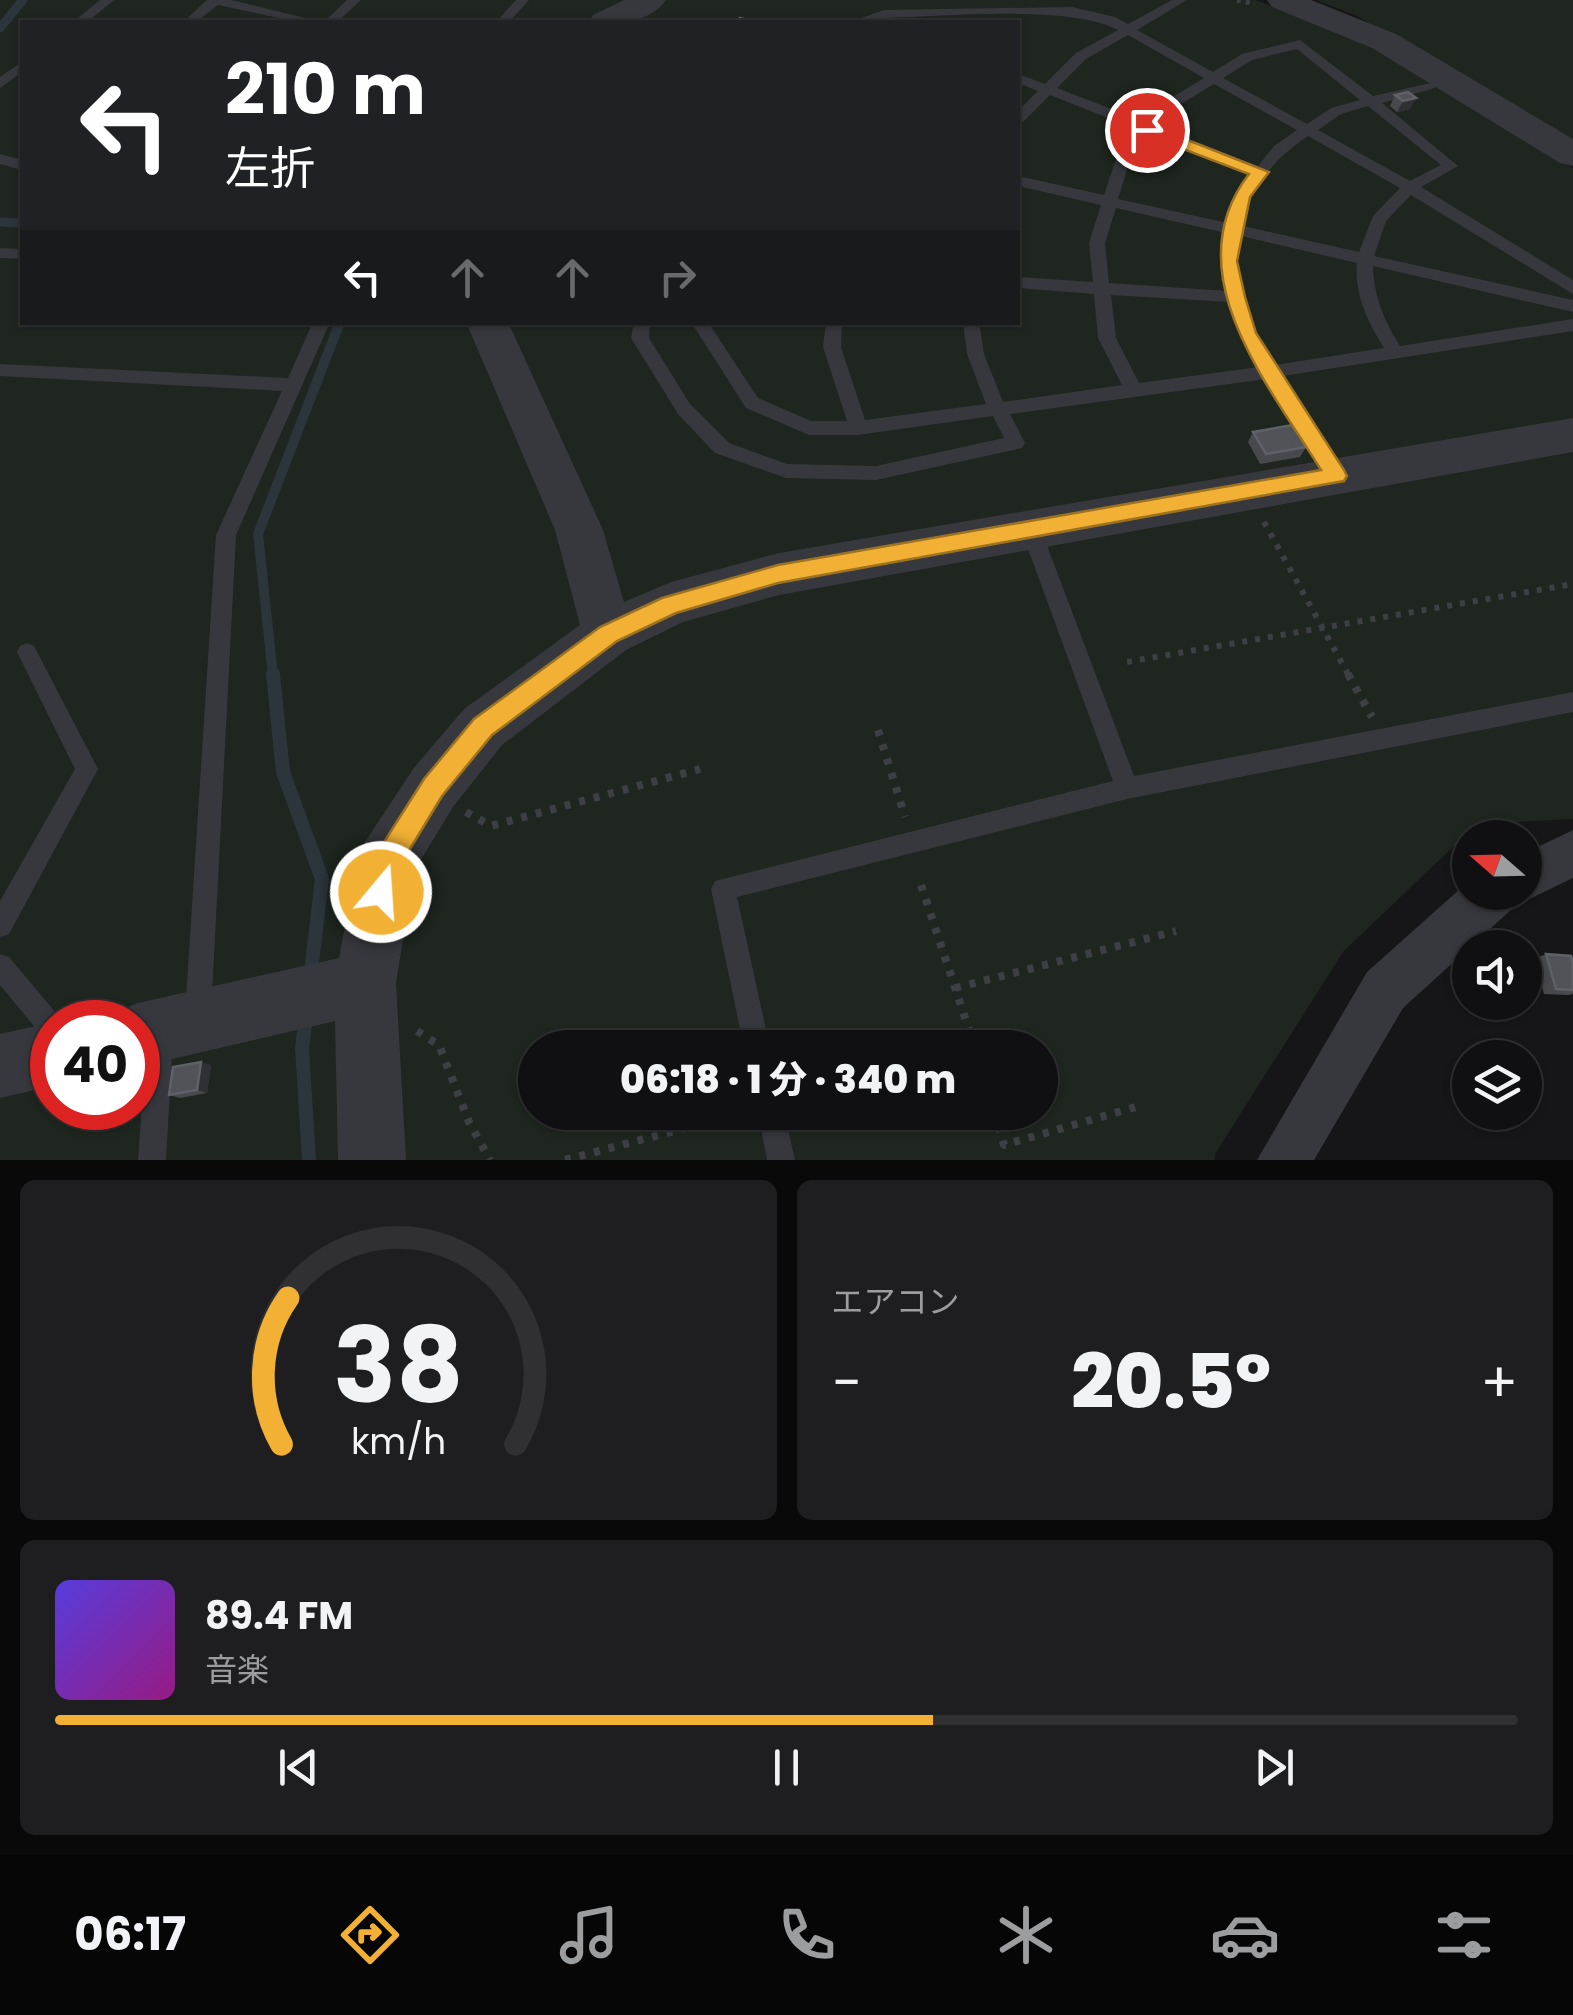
<!DOCTYPE html>
<html lang="ja">
<meta charset="utf-8">
<style>
:root{--surface:#101012;--page:#1e1e20;--text:#f1f3f6;--muted:#9c9d9f;--line:#303032;--accent:#f2b134}
body{margin:0;font-family:Poppins,"Noto Sans JP",sans-serif;background:var(--page);color:var(--text);height:100vh;display:flex;flex-direction:column;font-size:38px;white-space:nowrap}
*{box-sizing:border-box;margin:0}
p{font-size:32px;color:var(--muted)}
.icon{flex:none;width:55px;height:55px;fill:none;stroke:currentColor;stroke-width:2;stroke-linecap:round;stroke-linejoin:round}
.map{position:relative;height:1160px;overflow:hidden}
.panel{display:flex;flex-direction:column;gap:20px;padding:20px;background:#09090a;flex:1}
.panel>*{flex:none}
.guide{position:absolute;left:20px;top:20px;width:1000px;height:305px;border-radius:0px;box-shadow:0 2px 8px #0004,0 0 0 2px var(--line);background:#202124;color:#fff;overflow:hidden}
.needle{width:65px;rotate:290deg}
.fabs{position:absolute;left:1452px;top:820px;display:grid;gap:20px}
.fabs a{display:grid;place-items:center;width:90px;height:90px;border-radius:50%;background:var(--surface);box-shadow:0 2px 8px #0004,0 0 0 2px var(--line);font-size:50px}
.speed{position:absolute;left:30px;top:1000px;display:flex;gap:20px;font-size:50px;font-weight:700;text-align:center}
.speed>*{display:grid;place-content:center;width:130px;height:130px;border-radius:50%;background:var(--surface);box-shadow:0 2px 8px #0004,0 0 0 2px var(--line);line-height:1}
.speed .limit{border:15px solid #d22;background:#fff;color:#111}
.pin{position:absolute;display:grid;place-items:center;width:85px;height:85px;color:#fff;margin:-42px;border:5px solid #fff;border-radius:50%;box-shadow:0 2px 10px #0007}
.me{position:absolute;width:110px;margin:-55px;rotate:18deg;stroke-linejoin:round;filter:drop-shadow(0 0 8px #0008)}
.turn{display:flex;align-items:center;gap:35px;height:210px;padding:0 40px;font-size:45px}
.turn .icon{width:130px;height:130px;stroke-width:2.5}
.turn b{display:block;font-size:70px;line-height:85px}
.lanes{display:flex;align-items:center;height:95px;padding:0 40px;background:#0003;justify-content:center;gap:50px;direction:ltr}
.lanes .off{opacity:.35}
.big{font-size:75px;font-weight:800;line-height:1.1}
.panel .tile{flex:1;display:flex;flex-direction:column;justify-content:center;gap:15px;min-width:0;padding:0 35px;border-radius:15px;background:var(--page)}
.panel .dial{align-items:center;gap:0}
.dial svg{height:260px;overflow:visible;fill:none;stroke:var(--line);stroke-width:7;stroke-linecap:round;text-anchor:middle}
.dial text{fill:var(--text);stroke:none}
.song{display:flex;align-items:center;gap:30px}
.cover{width:120px;height:120px;border-radius:15px;background:linear-gradient(135deg,hsl(250 70% 55%),hsl(310 70% 35%))}
.played{height:10px;border-radius:5px;background:linear-gradient(90deg,var(--accent) 60%,var(--line) 60%)}
.keys{display:flex;justify-content:space-around;direction:ltr}
.heat{display:flex;justify-content:space-between;align-items:center;font-size:55px;direction:ltr}
.panel .tiles{flex:1;display:grid;gap:20px;grid-template-columns:1fr 1fr}
.tile:last-child{grid-column:span 2}
.trip{position:absolute;left:518px;top:1030px;width:540px;height:100px;border-radius:50px;background:var(--surface);box-shadow:0 2px 8px #0004,0 0 0 2px var(--line);font-weight:800;line-height:100px;text-align:center}
.tab-bar{display:flex;height:160px;justify-content:space-around;align-items:center;background:#060607;color:var(--muted)}
.tab-bar .icon{width:70px;height:70px}
.tab-bar .active{color:var(--accent)}
.tab-bar b{font-size:45px;color:var(--text)}
.map>svg:first-child{display:block}
</style>
<div class="map">
<svg width="1573" height="1160" viewBox="0 0 1573 1160">
<rect width="100%" height="100%" fill="#161618"/>
<g fill="#1e261f" fill-rule="evenodd">
<path d="M0,0H1256L1363,41L1573,168V819L1477,824L1343,952L1215,1154V1160H0ZM22,22H1018V322H22ZM52,1022H138V1108H52ZM535,1048H1040V1112H535Z"/>
<polygon points="1316,0 1573,0 1573,144 1357,16"/>
</g>
<g fill="none" stroke-linecap="round" stroke-linejoin="round">
<g stroke="#2c353c" stroke-width="9">
<polyline points="0,28 23,0"/>
<polyline points="0,222 22,223"/>
</g>
<polyline stroke="#2c353c" stroke-width="10" points="273,676 258,534 340,322"/>
<g stroke="#2c353c" stroke-width="14">
<polyline points="273,674 283,772 322,879 310,979"/>
<polyline points="306,1017 302,1048 309,1160"/>
</g>
<polyline stroke="#3d3f44" stroke-width="5" stroke-dasharray="4 5" stroke-linecap="butt" points="1237,0 1255,4"/>
<g stroke="#3d3f44" stroke-width="6" stroke-dasharray="5 8" stroke-linecap="butt">
<polyline points="1264,522 1349,676"/>
<polyline points="1127,662 1573,584"/>
</g>
<g stroke="#3d3f44" stroke-width="8" stroke-dasharray="6 9" stroke-linecap="butt">
<polyline points="1348,674 1372,717"/>
<polyline points="878,730 905,817"/>
<polyline points="466,812 491,826 700,769"/>
<polyline points="921,885 975,1048"/>
<polyline points="955,988 1176,931"/>
<polyline points="417,1031 439,1045 469,1122 490,1160"/>
<polyline points="994,1112 1004,1145 1139,1106"/>
<polyline points="565,1160 742,1113"/>
</g>
<g fill="#37383d" fill-rule="evenodd">
<polygon points="100,0 114,0 87,22 73,22"/>
<polygon points="207,0 231,0 321,22 298,22 218,5 196,22 183,22"/>
<polygon points="347,0 361,0 337,22 324,22"/>
<polygon points="516,0 529,0 509,22 496,22"/>
<path d="M1172,0H1187L1137,30L1213,72L1242,54L1300,40L1373,96L1435,82V88L1382,103L1458,166L1421,187L1573,280V294L1411,195L1386,221L1374,256L1573,300V312L1373,266C1374,297 1384,320 1400,346L1573,319V331L1283,376L1345,475L1336,482L1329,480L1266,379L1010,414L1025,443L1022,448L876,480L786,478L715,453L678,414L631,338L634,322H650L649,338L690,404L729,443L787,464L876,466L1004,438L993,416L858,435H809L746,408L691,322H708L758,398L811,421H847L823,347L826,322H842L841,347L865,420L986,404L967,354L963,322H979L984,354L1003,402L1122,385L1098,338L1094,294L1018,288V277L1093,282L1089,243L1101,205L1018,186V176L1104,195L1115,162L1141,131L1050,95L1023,122L1018,123V111L1038,91L1018,83V74L1045,84L1076,53L1118,30C1071,4 942,17 885,18L869,22H850L884,10L1072,7L1115,17L1128,24ZM1128,35L1204,78L1171,98L1148,123L1057,88L1086,59ZM1297,49L1360,100L1331,108L1307,124L1223,78L1252,60ZM1214,84L1297,130L1274,146L1258,166L1160,128L1181,104ZM1368,106L1441,165L1410,181L1318,130L1341,114ZM1153,136L1251,174L1233,197L1228,223L1118,199L1129,163ZM1308,136L1400,188L1373,216L1359,252L1243,226C1251,186 1274,159 1308,136ZM1116,208L1226,233L1220,261L1228,291L1109,283L1105,243ZM1241,236L1357,263C1354,294 1368,322 1384,348L1275,365L1255,333L1236,261ZM1111,295L1230,302L1239,334L1259,367L1139,383L1116,338Z"/>
<polygon points="22,62 22,72 0,88 0,77"/>
<polygon points="0,154 22,160 22,170 0,164"/>
<polygon points="0,248 22,249 22,259 0,258"/>
<polygon points="313,322 330,322 236,535 211,1014 207,1023 198,1027 189,1023 185,1014 216,535 282,391 0,376 0,364 288,378"/>
<polygon points="1030,519 1037,521 1040,527 1134,776 1573,692 1573,712 1127,799 737,897 770,1048 744,1048 711,889 715,881 1113,781 1020,527 1023,521"/>
<polygon points="27,643 34,646 98,769 9,934 0,937 0,901 75,769 17,652 20,646"/>
<polygon points="0,954 9,957 61,1019 62,1022 52,1022 52,1041 43,1037 0,985"/>
<polygon points="160,1024 169,1028 173,1037 166,1160 138,1160 147,1037 151,1028"/>
<polygon points="758,1112 784,1112 795,1160 767,1160"/>
</g>
<polygon fill="#37383d" fill-rule="evenodd" points="1573,830 1573,878 1525,901 1516,898 1512,909 1403,1008 1314,1160 1257,1160 1367,972 1470,880 1470,892 1525,892 1525,853"/>
<g fill="#37383d" fill-rule="evenodd">
<path d="M624,0H666C649,24 615,24 589,22L593,15Z"/>
<polygon points="1267,0 1311,0 1396,34 1573,139 1573,166 1560,163 1372,48 1272,7"/>
<polygon points="466,322 508,322 603,530 624,602 671,582 779,553 1573,418 1573,452 779,595 683,622 626,650 502,745 453,807 414,871 396,983 406,1160 338,1160 335,1021 138,1067 138,1022 111,1022 115,1012 138,1003 339,958 357,862 365,842 413,769 464,709 580,625 555,530"/>
<polygon points="54,1022 52,1086 0,1098 0,1034"/>
</g>
</g>
<g fill="#47494d">
<polygon points="1395,95 1410,109 1397,112 1390,106"/>
<polygon points="1253,432 1306,447 1300,457 1260,464 1248,442"/>
<polygon points="1546,954 1573,962 1573,994 1568,995 1544,994 1534,959"/>
<polygon points="211,1065 207,1093 180,1098 169,1095"/>
</g>
<g fill="#2f3033">
<polygon points="1416,98 1410,109 1397,112 1403,101"/>
<polygon points="201,1062 211,1065 207,1093 197,1090"/>
</g>
<g fill="#525359" stroke="#5f6168" stroke-width="2.5">
<polygon points="740,18 754,22 736,22"/>
<polygon points="1408,92 1416,98 1403,101 1395,95"/>
<polygon points="1293,425 1306,447 1266,454 1253,432"/>
<polygon points="1546,954 1571,956 1573,962 1573,990 1556,989"/>
<polygon points="201,1062 197,1090 169,1095 173,1067"/>
</g>
<path fill="#f2b134" stroke="#9d7322" stroke-width="2.5" d="M1147,124L1269,172L1250,197L1237,261L1245,297L1256,333L1344,470L1347,476L1344,481L778,583L676,613L617,641L492,735L442,796L399,867L391,902L381,906L371,902L367,892L377,853L424,779L474,719L600,627L662,598L778,565L1321,470C1269,385 1173,272 1249,174L1141,133V126Z"/>
</svg>
<div class="fabs">
<a><svg class="needle" viewBox="-14 -14 28 28"><path d="M0-13l5 13h-10z" fill="#e53935"/><path d="M0 13l5-13h-10z" fill="#9c9d9f"/></svg></a>
<a><svg class="icon" aria-label="sound" viewBox="0 0 24 24"><path d="M4 9h4l5-4v14l-5-4H4zM17 9q2 3 0 6"/></svg></a>
<a><svg class="icon" aria-label="layers" viewBox="0 0 24 24"><path d="M12 4l9 5-9 5-9-5zM3 14l9 5 9-5"/></svg></a>
</div>
<div class="speed"><div class="limit">40</div></div>
<div class="pin" style="left:1147px;top:130px;background:#d93025"><svg class="icon" aria-label="arrive" viewBox="0 0 24 24"><path d="M6 21V4h12l-3 4 3 4H6"/></svg></div>
<svg class="me" style="left:381px;top:892px" viewBox="-20 -20 40 40"><circle r="17" fill="#f2b134" stroke="#fff" stroke-width="3"/><path d="M0-11L8 9 0 5-8 9z" fill="#fff"/></svg>
<div class="trip">06:18 · 1 分 · 340 m</div>
<div class="guide">
<div class="turn"><svg class="icon" aria-label="left" viewBox="0 0 24 24"><path d="M17 20v-9H6M10 6l-5 5 5 5"/></svg><div><b>210 m</b>左折</div></div>
<div class="lanes"><svg class="icon" aria-label="left" viewBox="0 0 24 24"><path d="M17 20v-9H6M10 6l-5 5 5 5"/></svg><svg class="icon off" aria-label="ahead" viewBox="0 0 24 24"><path d="M12 20V5M6 11l6-6 6 6"/></svg><svg class="icon off" aria-label="ahead" viewBox="0 0 24 24"><path d="M12 20V5M6 11l6-6 6 6"/></svg><svg class="icon off" aria-label="right" viewBox="0 0 24 24"><path d="M7 20v-9h11M14 6l5 5-5 5"/></svg></div>
</div>
</div>
<section class="panel">
<div class="tiles">
<div class="tile dial"><svg viewBox="0 0 100 80">
<path d="M14 69A42 42 0 1 1 86 69"/>
<path d="M14 69A42 42 0 0 1 16 24" stroke="#f2b134"/>
<text x="50" y="56" font-size="32" font-weight="700">38</text>
<text x="50" y="72" font-size="11">km/h</text>
</svg></div>
<div class="tile"><p>エアコン</p>
<div class="heat"><a>−</a><b class="big">20.5°</b><a>+</a></div>
</div>
<div class="tile">
<div class="song"><i class="cover"></i><div><b>89.4 FM</b><p>音楽</p></div></div>
<div class="played"></div>
<div class="keys"><svg class="icon" aria-label="previous" viewBox="0 0 24 24"><path d="M18 5L8 12l10 7zM5 5v14"/></svg><svg class="icon" aria-label="pause" viewBox="0 0 24 24"><path d="M8 5v14M16 5v14"/></svg><svg class="icon" aria-label="next" viewBox="0 0 24 24"><path d="M6 5l10 7-10 7zM19 5v14"/></svg></div>
</div>
</div>
</section>
<nav class="tab-bar">
<b>06:17</b>
<svg class="icon active" aria-label="directions" viewBox="0 0 24 24"><path d="M12 3l9 9-9 9-9-9zM9 14v-3h6M13 9l2 2-2 2"/></svg>
<svg class="icon" aria-label="music" viewBox="0 0 24 24"><path d="M9 18V5l10-2v13"/><circle cx="6" cy="18" r="3"/><circle cx="16" cy="16" r="3"/></svg>
<svg class="icon" aria-label="phone" viewBox="0 0 24 24"><path d="M5 4h4l2 5-3 2q2 4 5 5l2-3 5 2v4C11 20 4 13 5 4z"/></svg>
<svg class="icon" aria-label="climate" viewBox="0 0 24 24"><path d="M12 3v18M4 7l16 10M4 17L20 7"/></svg>
<svg class="icon" aria-label="car" viewBox="0 0 24 24"><path d="M5 17H2v-5l4-1 3-4h7l3 4 3 1v5h-3M9 17h6M6 11h13"/><circle cx="7" cy="17" r="2"/><circle cx="17" cy="17" r="2"/></svg>
<svg class="icon" aria-label="filters" viewBox="0 0 24 24"><path d="M4 7h16M4 17h16"/><circle cx="9" cy="7" r="2"/><circle cx="15" cy="17" r="2"/></svg>
</nav>
